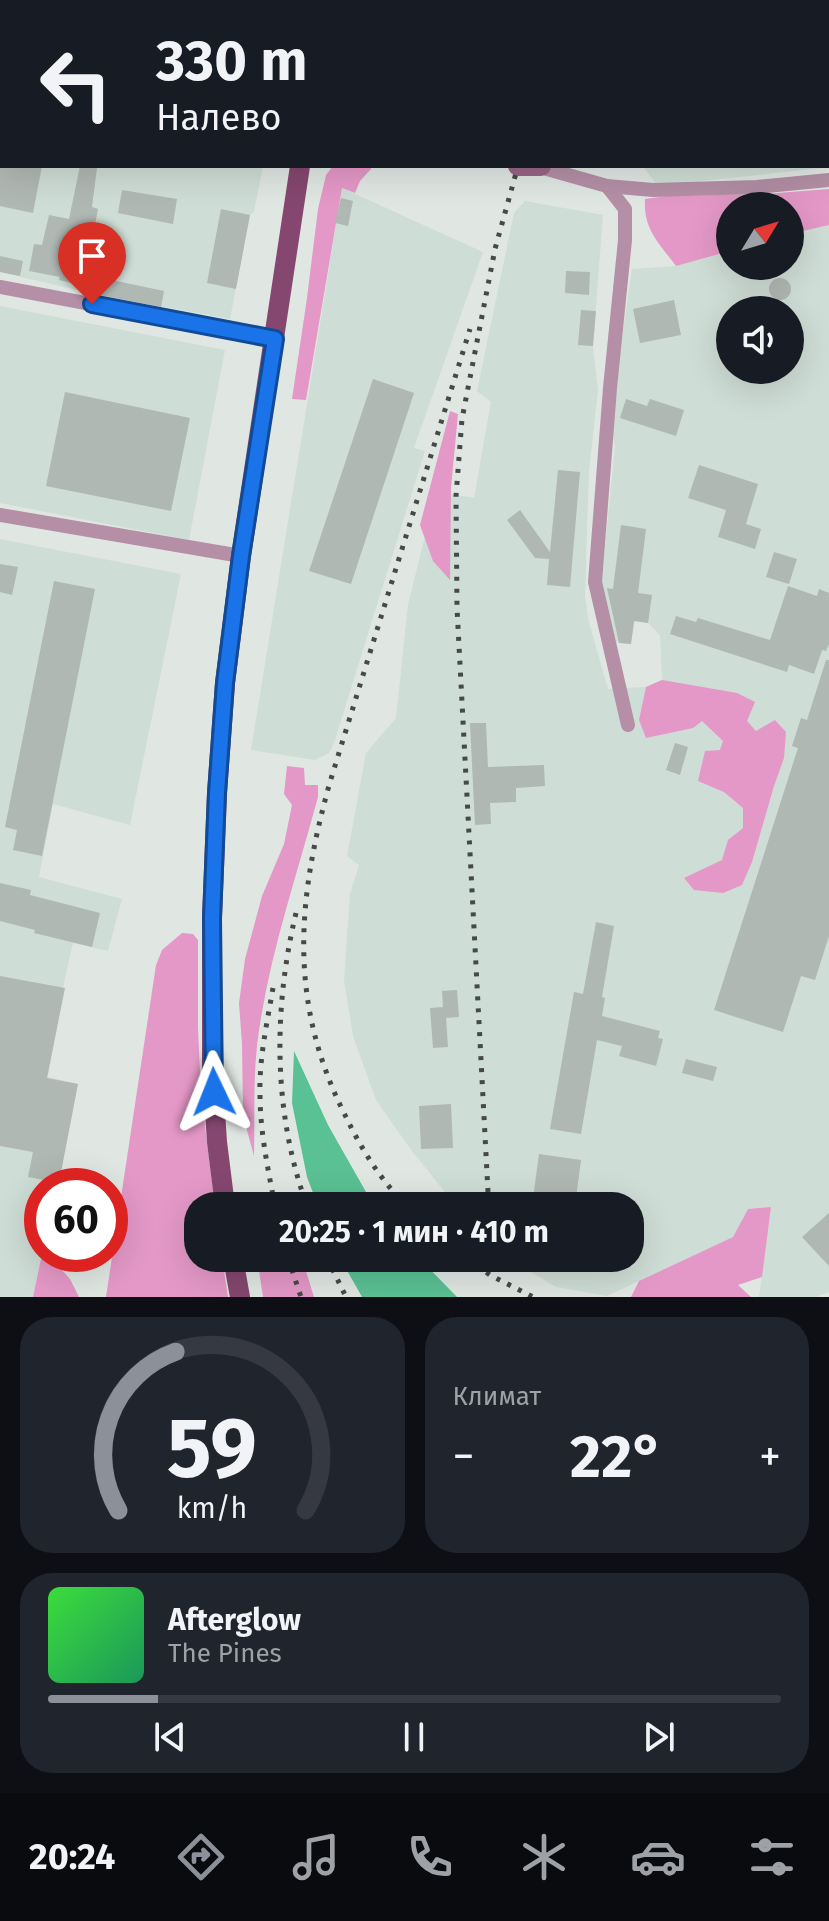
<!DOCTYPE html>
<html lang="ru">
<meta charset="utf-8">
<style>
:root{--surface:#171b24;--page:#20242c;--text:#f1f3f6;--muted:#9ea1a6;--line:#363941;--accent:#8c9099}
body{margin:0;font-family:"Fira Sans",sans-serif;background:var(--page);color:var(--text);height:100vh;display:flex;flex-direction:column;font-size:30px;white-space:nowrap}
*{box-sizing:border-box;margin:0}
p{font-size:26px;color:var(--muted)}
.icon{flex:none;width:44px;height:44px;fill:none;stroke:currentColor;stroke-width:2;stroke-linecap:round;stroke-linejoin:round}
.map{position:relative;height:1297px;overflow:hidden}
.panel{display:flex;flex-direction:column;gap:20px;padding:20px;background:#0d0f14;flex:1}
.panel>*{flex:none}
.guide{position:absolute;left:0px;top:0px;width:830px;height:168px;box-shadow:0 8px 32px #0002;background:#171b24;color:var(--text);overflow:hidden}
.needle{width:52px;rotate:52deg}
.buttons{position:absolute;left:716px;top:192px;display:grid;gap:16px}
.buttons a{display:grid;place-items:center;width:88px;height:88px;border-radius:50%;background:var(--surface);box-shadow:0 8px 32px #0002;font-size:40px}
.speed{position:absolute;left:24px;top:1168px;display:flex;gap:16px;font-size:40px;font-weight:700;text-align:center}
.speed>*{display:grid;place-content:center;width:104px;height:104px;border-radius:50%;background:var(--surface);box-shadow:0 8px 32px #0002;line-height:1}
.speed .limit{border:12px solid #d22;background:#fff;color:#111}
.pin{position:absolute;display:grid;place-items:center;width:68px;height:68px;color:#fff;margin:-82px -34px;border-radius:50% 50% 50% 0;rotate:-45deg;box-shadow:0 0 8px #0007}
.pin .icon{rotate:45deg}
.me{position:absolute;width:88px;margin:-44px;rotate:358deg;stroke-linejoin:round;filter:drop-shadow(0 0 6px #0008)}
.turn{display:flex;align-items:center;gap:28px;height:168px;padding:0 24px;font-size:36px}
.turn .icon{width:104px;height:104px;stroke-width:2.5}
.turn b{display:block;font-size:56px;line-height:68px}
.big{font-size:60px;font-weight:700;line-height:1.1}
.panel .tile{flex:1;display:flex;flex-direction:column;justify-content:center;gap:12px;min-width:0;padding:0 28px;border-radius:32px;background:var(--page)}
.panel .dial{align-items:center;gap:0}
.dial svg{height:208px;overflow:visible;fill:none;stroke:var(--line);stroke-width:7;stroke-linecap:round;text-anchor:middle}
.dial text{fill:var(--text);stroke:none}
.song{display:flex;align-items:center;gap:24px}
.cover{width:96px;height:96px;border-radius:12px;background:linear-gradient(135deg,hsl(120 70% 55%),hsl(150 70% 35%))}
.played{height:8px;border-radius:4px;background:linear-gradient(90deg,var(--accent) 15%,var(--line) 15%)}
.keys{display:flex;justify-content:space-around;direction:ltr}
.heat{display:flex;justify-content:space-between;align-items:center;font-size:44px;direction:ltr}
.panel .tiles{flex:1;display:grid;gap:20px;grid-template-columns:1fr 1fr}
.tile:last-child{grid-column:span 2}
.trip{position:absolute;left:184px;top:1192px;width:460px;height:80px;border-radius:32px;background:var(--surface);box-shadow:0 8px 32px #0002;font-weight:700;line-height:80px;text-align:center}
.dock{display:flex;height:128px;justify-content:space-around;align-items:center;background:#090b0e;color:var(--muted)}
.dock .icon{width:56px;height:56px}
.dock .on{color:var(--accent)}
.dock b{font-size:36px;color:var(--text)}
.map>svg:first-child{display:block}
</style>
<div class="map">
<svg width="829" height="1297" viewBox="0 0 829 1297">
<rect width="100%" height="100%" fill="#e0e7e3"/>
<g fill="#ceddd5" fill-rule="evenodd">
<polygon points="640,0 829,0 829,167 657,186 643,166 828,166 828,2 639,2"/>
<polygon points="0,27 2,28 2,166 263,166 254,212 250,215 230,319 89,293 0,272"/>
<polygon points="342,188 483,252 414,448 425,451 334,743 329,753 315,760 251,750"/>
<path d="M525,201L603,215L593,346L598,390L589,471L585,594L588,619L608,689L645,687L662,680L660,635L648,623L635,621L631,644L613,642L601,587L615,446L612,428L615,386L632,269L676,266L730,251V266H790V234L829,225V1292L816,1297H759L771,1207L748,1209L733,1237L607,1296L556,1287L507,1258H630V1206H456L409,1147L376,1100L353,1036L344,980L350,894L359,865L347,856L366,753L396,718L408,605L430,516L440,492L474,498L491,402L477,391L514,213ZM730,310H790V370H730Z"/>
<polygon points="0,306 225,350 189,540 0,503"/>
<polygon points="0,539 181,574 130,825 53,804 39,877 122,899 108,951 73,943 65,978 48,1077 78,1084 56,1186 42,1186 42,1254 33,1297 0,1297"/>
</g>
<g fill="#e498c7">
<polygon points="333,166 371,166 371,169 360,181 355,193 342,188 306,400 292,399 307,298 318,209 326,175"/>
<path d="M829,189V225L790,234V206H730V251L676,266C659,243 643,229 645,199L667,196L765,194Z"/>
<polygon points="450,411 458,414 451,488 450,580 433,561 420,525"/>
<polygon points="662,680 737,693 755,702 747,721 756,731 775,720 786,732 784,758 774,786 752,862 742,885 723,893 694,890 684,878 722,860 728,840 743,828 743,808 724,792 698,781 705,751 720,750 723,741 702,721 693,728 646,738 639,720 646,687"/>
<path d="M287,766L304,768L305,785H318V797C296,879 267,961 257,1046C253,1082 255,1120 254,1156L243,1116L242,1044L239,1003L245,959L262,896L284,844L292,805L284,794Z"/>
<polygon points="182,933 193,934 198,940 198,1028 201,1094 215,1206 198,1206 198,1258 222,1258 228,1297 106,1297 156,965 162,950"/>
<polygon points="248,1198 283,1199 285,1206 249,1206"/>
<polygon points="771,1207 762,1277 738,1285 751,1297 631,1297 639,1281 733,1237 748,1209"/>
<polygon points="42,1254 48,1254 70,1279 79,1297 33,1297"/>
<polygon points="257,1258 302,1258 314,1297 263,1297"/>
</g>
<g fill="#5ac194">
<polygon points="294,1051 328,1125 374,1206 318,1206 307,1177 292,1103"/>
<polygon points="340,1258 419,1258 457,1297 362,1297"/>
</g>
<g fill="#b0b8b4">
<polygon points="0,166 42,166 33,213 0,206"/>
<polygon points="80,166 97,168 92,207 98,209 93,235 81,233 71,283 59,280 60,277 29,271 34,244 42,245 49,215 69,219"/>
<polygon points="122,190 177,199 173,224 118,213"/>
<polygon points="341,198 353,201 348,226 335,223"/>
<polygon points="221,209 250,215 236,289 207,283"/>
<polygon points="0,256 23,261 20,276 0,272"/>
<polygon points="566,271 590,272 589,295 565,293"/>
<polygon points="93,276 164,291 161,307 89,293"/>
<circle cx="780" cy="289" r="11"/>
<polygon points="674,300 681,335 640,343 633,309"/>
<polygon points="581,310 596,311 593,346 578,345"/>
<polygon points="373,379 414,393 351,584 309,571"/>
<polygon points="65,392 190,418 171,511 46,486"/>
<polygon points="626,399 647,406 650,399 684,410 676,436 620,418"/>
<polygon points="699,465 758,484 746,524 761,529 755,549 718,537 726,510 688,498"/>
<polygon points="558,470 580,472 570,587 547,585 549,559 535,558 507,520 520,510 550,552"/>
<polygon points="621,525 646,529 638,593 652,595 648,623 634,621 631,644 619,643 607,588 613,589"/>
<polygon points="774,552 797,559 789,584 766,577"/>
<polygon points="0,564 18,567 12,595 0,592"/>
<polygon points="54,581 95,589 42,856 13,850 17,830 5,827"/>
<polygon points="788,586 817,596 819,589 829,593 829,644 826,651 822,650 814,674 789,665 787,672 670,634 676,616 696,622 698,618 770,640"/>
<polygon points="826,660 829,660 829,936 815,980 801,976 783,1032 714,1010 798,748 792,746 801,718 807,720"/>
<polygon points="470,723 486,723 488,767 544,765 545,786 516,788 516,802 490,803 491,824 475,825"/>
<polygon points="675,743 688,747 680,775 666,770"/>
<polygon points="0,883 31,890 30,895 100,913 92,947 34,933 35,930 0,921"/>
<polygon points="596,922 614,926 602,997 605,998 602,1016 660,1031 658,1038 663,1039 656,1066 619,1056 622,1046 597,1040 581,1134 550,1129 574,992 583,994"/>
<polygon points="0,976 65,988 47,1078 78,1084 59,1183 28,1177 33,1152 0,1146"/>
<polygon points="457,990 459,1017 446,1018 448,1047 433,1048 430,1008 443,1007 442,991"/>
<polygon points="686,1059 717,1067 713,1081 682,1073"/>
<polygon points="451,1104 453,1148 421,1149 419,1106"/>
<polygon points="539,1154 581,1160 575,1206 532,1206"/>
<polygon points="829,1213 829,1266 802,1237"/>
</g>
<g fill="none" stroke-linecap="round" stroke-linejoin="round">
<g stroke="#b48fa5" stroke-width="14">
<polyline points="540,167 607,186 653,190 757,187 829,180"/>
<polyline points="607,186 625,209 625,240 610,388 595,582 628,725"/>
<polyline points="0,287 275,339"/>
<polyline points="0,515 241,556"/>
</g>
<g stroke="#996585" stroke-width="20">
<polyline points="611,2 612,0"/>
<polyline points="518,166 541,166"/>
</g>
<g stroke="#85476f" stroke-width="20">
<polyline points="318,2 319,0"/>
<polyline points="225,1206 217,1142 212,1067 212,918 217,793 225,683 241,556 300,166"/>
<polyline points="233,1258 240,1297"/>
</g>
<g stroke="#454947" stroke-width="5" stroke-dasharray="4 8" stroke-linecap="butt">
<polyline points="567,2 568,0"/>
<path d="M296,913C273,1009 273,1113 307,1206"/>
<path d="M273,988C267,1023 259,1059 260,1094C260,1132 268,1169 275,1206"/>
<polyline points="488,1192 457,608 456,496 462,419 495,249 518,166"/>
<path d="M407,1206C380,1180 361,1148 345,1115C288,1002 297,900 330,782L470,329"/>
<polyline points="288,1258 301,1297"/>
<polyline points="327,1258 346,1297"/>
<polyline points="467,1258 490,1275 533,1297"/>
</g>
</g>
<g fill="none" stroke-linecap="round" stroke-linejoin="round">
<defs>
<polyline id="route" points="92,304 275,339 241,556 225,683 217,793 212,918 214,1092"/>
</defs>
<use href="#route" stroke="#114b97" stroke-width="20"/>
<use href="#route" stroke="#1a73e8" stroke-width="14"/>
</g>
</svg>
<div class="buttons">
<a><svg class="needle" viewBox="-14 -14 28 28"><path d="M0-13l5 13h-10z" fill="#e53935"/><path d="M0 13l5-13h-10z" fill="#9ea1a6"/></svg></a>
<a><svg class="icon" aria-label="sound" viewBox="0 0 24 24"><path d="M4 9h4l5-4v14l-5-4H4zM17 9q2 3 0 6"/></svg></a>
</div>
<div class="speed"><div class="limit">60</div></div>
<div class="pin" style="left:92px;top:304px;background:#d93025"><svg class="icon" aria-label="arrive" viewBox="0 0 24 24"><path d="M6 21V4h12l-3 4 3 4H6"/></svg></div>
<svg class="me" style="left:214px;top:1092px" viewBox="-20 -20 40 40"><path d="M0-17L14 15 0 8-14 15z" fill="#1a73e8" stroke="#fff" stroke-width="4"/></svg>
<div class="trip">20:25 · 1 мин · 410 m</div>
<div class="guide">
<div class="turn"><svg class="icon" aria-label="left" viewBox="0 0 24 24"><path d="M17 20v-9H6M10 6l-5 5 5 5"/></svg><div><b>330 m</b>Налево</div></div>
</div>
</div>
<section class="panel">
<div class="tiles">
<div class="tile dial"><svg viewBox="0 0 100 80">
<path d="M14 69A42 42 0 1 1 86 69"/>
<path d="M14 69A42 42 0 0 1 36 8" stroke="#8c9099"/>
<text x="50" y="56" font-size="32" font-weight="700">59</text>
<text x="50" y="72" font-size="11">km/h</text>
</svg></div>
<div class="tile"><p>Климат</p>
<div class="heat"><a>−</a><b class="big">22°</b><a>+</a></div>
</div>
<div class="tile">
<div class="song"><i class="cover"></i><div><b>Afterglow</b><p>The Pines</p></div></div>
<div class="played"></div>
<div class="keys"><svg class="icon" aria-label="previous" viewBox="0 0 24 24"><path d="M18 5L8 12l10 7zM5 5v14"/></svg><svg class="icon" aria-label="pause" viewBox="0 0 24 24"><path d="M8 5v14M16 5v14"/></svg><svg class="icon" aria-label="next" viewBox="0 0 24 24"><path d="M6 5l10 7-10 7zM19 5v14"/></svg></div>
</div>
</div>
</section>
<nav class="dock">
<b>20:24</b>
<svg class="icon on" aria-label="directions" viewBox="0 0 24 24"><path d="M12 3l9 9-9 9-9-9zM9 14v-3h6M13 9l2 2-2 2"/></svg>
<svg class="icon" aria-label="music" viewBox="0 0 24 24"><path d="M9 18V5l10-2v13"/><circle cx="6" cy="18" r="3"/><circle cx="16" cy="16" r="3"/></svg>
<svg class="icon" aria-label="phone" viewBox="0 0 24 24"><path d="M5 4h4l2 5-3 2q2 4 5 5l2-3 5 2v4C11 20 4 13 5 4z"/></svg>
<svg class="icon" aria-label="climate" viewBox="0 0 24 24"><path d="M12 3v18M4 7l16 10M4 17L20 7"/></svg>
<svg class="icon" aria-label="car" viewBox="0 0 24 24"><path d="M5 17H2v-5l4-1 3-4h7l3 4 3 1v5h-3M9 17h6M6 11h13"/><circle cx="7" cy="17" r="2"/><circle cx="17" cy="17" r="2"/></svg>
<svg class="icon" aria-label="filters" viewBox="0 0 24 24"><path d="M4 7h16M4 17h16"/><circle cx="9" cy="7" r="2"/><circle cx="15" cy="17" r="2"/></svg>
</nav>
